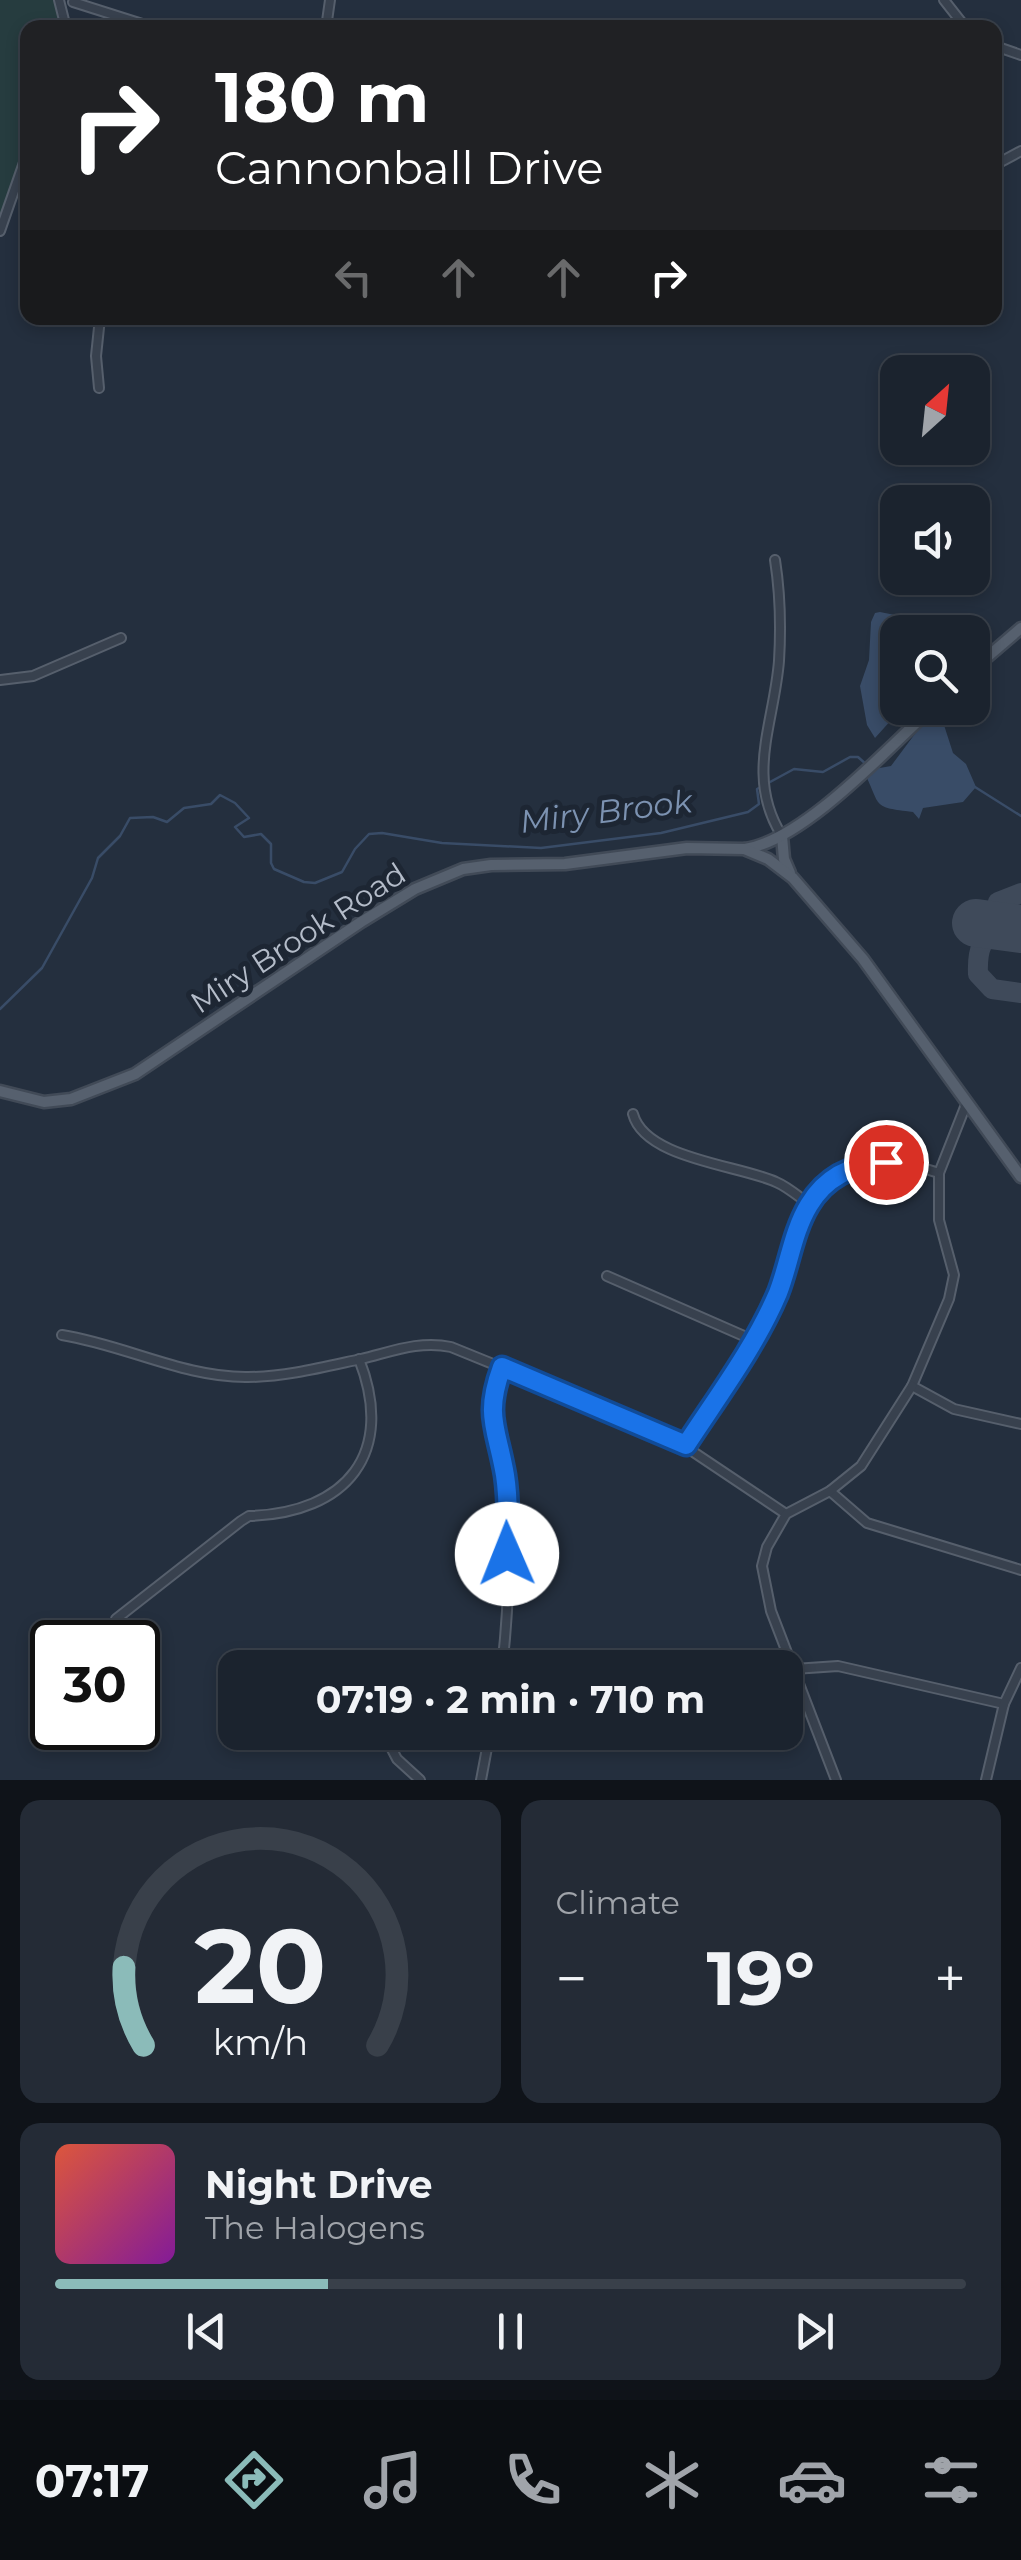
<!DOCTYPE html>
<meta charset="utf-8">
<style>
:root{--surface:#1b232e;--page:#242b36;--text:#f1f3f6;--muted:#a0a4aa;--line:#39404a;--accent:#8bbbb9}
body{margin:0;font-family:Montserrat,sans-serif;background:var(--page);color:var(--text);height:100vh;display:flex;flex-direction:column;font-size:38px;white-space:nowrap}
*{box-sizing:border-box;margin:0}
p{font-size:32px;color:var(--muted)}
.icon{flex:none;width:55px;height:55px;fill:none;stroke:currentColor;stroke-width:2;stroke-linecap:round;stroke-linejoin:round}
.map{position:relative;height:1780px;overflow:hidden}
.panel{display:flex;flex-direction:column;gap:20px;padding:20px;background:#0f1319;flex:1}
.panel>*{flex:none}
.top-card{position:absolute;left:20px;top:20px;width:982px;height:305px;border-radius:20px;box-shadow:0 5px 15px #0003,0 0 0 2px var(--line);background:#202124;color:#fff;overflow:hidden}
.needle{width:65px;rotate:27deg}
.controls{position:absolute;left:880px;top:355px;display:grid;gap:20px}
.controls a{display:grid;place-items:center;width:110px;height:110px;border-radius:20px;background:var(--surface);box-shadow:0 5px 15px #0003,0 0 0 2px var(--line);font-size:50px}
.speed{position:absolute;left:30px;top:1620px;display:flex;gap:20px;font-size:50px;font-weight:700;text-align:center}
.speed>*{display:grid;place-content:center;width:130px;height:130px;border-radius:50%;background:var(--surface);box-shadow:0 5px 15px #0003,0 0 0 2px var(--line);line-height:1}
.speed .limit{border:5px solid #111;border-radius:15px;background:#fff;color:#111}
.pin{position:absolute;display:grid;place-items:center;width:85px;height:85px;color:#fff;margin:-42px;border:5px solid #fff;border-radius:50%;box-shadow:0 2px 10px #0007}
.me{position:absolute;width:110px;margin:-55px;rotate:359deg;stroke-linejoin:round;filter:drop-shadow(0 0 8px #0008)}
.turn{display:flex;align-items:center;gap:35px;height:210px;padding:0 30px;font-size:45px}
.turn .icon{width:130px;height:130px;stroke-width:2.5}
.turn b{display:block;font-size:70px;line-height:85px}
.lanes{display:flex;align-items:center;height:95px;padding:0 30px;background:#0003;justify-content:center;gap:50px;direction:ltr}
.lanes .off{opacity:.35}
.big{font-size:75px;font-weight:700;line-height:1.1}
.panel .widget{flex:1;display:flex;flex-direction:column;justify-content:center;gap:15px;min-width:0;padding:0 35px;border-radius:20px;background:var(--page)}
.panel .dial{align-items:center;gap:0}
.dial svg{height:260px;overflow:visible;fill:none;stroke:var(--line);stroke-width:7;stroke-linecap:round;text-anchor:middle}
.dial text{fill:var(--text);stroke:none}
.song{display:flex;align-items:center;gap:30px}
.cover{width:120px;height:120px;border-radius:15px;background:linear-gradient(135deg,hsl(10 70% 55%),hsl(290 70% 35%))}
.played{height:10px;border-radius:5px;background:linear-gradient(90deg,var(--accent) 30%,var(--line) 30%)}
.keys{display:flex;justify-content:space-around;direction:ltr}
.heat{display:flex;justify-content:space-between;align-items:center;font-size:55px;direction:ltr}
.panel .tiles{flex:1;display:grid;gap:20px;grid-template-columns:1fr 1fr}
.widget:last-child{grid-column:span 2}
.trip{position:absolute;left:218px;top:1650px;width:585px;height:100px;border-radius:20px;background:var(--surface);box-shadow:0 5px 15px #0003,0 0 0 2px var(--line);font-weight:700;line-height:100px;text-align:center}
.dock{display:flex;height:160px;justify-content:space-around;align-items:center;background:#0b0e12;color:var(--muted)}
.dock .icon{width:70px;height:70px}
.dock .active{color:var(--accent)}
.dock b{font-size:45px;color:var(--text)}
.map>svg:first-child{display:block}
</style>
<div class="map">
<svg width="1021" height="1780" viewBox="0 0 1021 1780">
<rect width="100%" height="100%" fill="#242f3e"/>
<polygon fill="#263c3f" points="0,0 54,0 61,27 28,28 27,140 0,217"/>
<g fill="#394c67">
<polygon points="880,612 915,619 919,632 898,632 898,708 902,708 875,738 867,725 860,686 869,660 871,622 875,613"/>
<path d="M936,721L944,725L953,753L966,764L976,787L963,802L923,808L919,819L913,812C872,807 881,807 866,776L874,769L891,766L923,723Z"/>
</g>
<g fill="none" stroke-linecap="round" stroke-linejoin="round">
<g stroke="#394c67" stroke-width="2.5">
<polyline points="975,787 1021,816"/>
<polyline points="0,1009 42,968 92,878 98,858 120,836 130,818 153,817 167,822 184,808 211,804 220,795 235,803 249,818 235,827 244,837 261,834 271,844 271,863 274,869 304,882 315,883 342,872 355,849 369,834 382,833 442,843 541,848 661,833 748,812 759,804 757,789 794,769 823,772 850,757 858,757 867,765"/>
</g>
<g stroke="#3f4a5a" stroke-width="20">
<polyline points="998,902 1021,893"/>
<path d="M1004,927C981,934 977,951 978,974L992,989L1021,993"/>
</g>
<polyline stroke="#3f4a5a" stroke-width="48" points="976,923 1021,929"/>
<defs>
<g id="minor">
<polyline points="59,0 66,28"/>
<polyline points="944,0 966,28"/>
<polyline points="73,2 155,28"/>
<polyline points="326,28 330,0"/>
<polyline points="995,46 1021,55"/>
<polyline points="995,165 1021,151"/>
<polyline points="0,231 28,151"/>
<polyline points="99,388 96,356 100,318"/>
<path d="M775,560C780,592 781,628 779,661C774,724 745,777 782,836"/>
<polyline points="0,680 33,676 121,638"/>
<polyline points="967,1102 939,1173 939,1220 954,1275 949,1299 912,1386 954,1409 1021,1424"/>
<path d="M633,1114C645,1159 739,1165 776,1182C788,1187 799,1197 809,1204"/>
<polyline points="607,1276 753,1340"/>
<path d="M62,1335C125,1345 185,1378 248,1377C285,1377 324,1367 361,1359C391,1352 419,1340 451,1347L668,1435L786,1514"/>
<path d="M686,1445C717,1397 749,1351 774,1299C789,1270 791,1233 809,1204C839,1155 891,1157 939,1173"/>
<polyline points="830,1491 867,1523 1021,1570"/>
<path d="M116,1619L241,1521L249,1516C347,1513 396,1453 359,1359"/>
<path d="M502,1668C509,1607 511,1542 505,1481C500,1429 483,1422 502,1367"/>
<polyline points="794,1669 838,1666 1004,1704"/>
<polyline points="383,1732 397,1759 420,1780"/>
<polyline points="481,1780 490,1732"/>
<polyline points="836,1780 771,1611 762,1566 767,1547 786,1514 830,1491 861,1466 912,1386"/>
<polyline points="986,1780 1004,1704 1021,1668"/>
</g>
<g id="major">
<polyline points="972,670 1021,628"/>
<polyline points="782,836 784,859 790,873"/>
<path d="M745,849C804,840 887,749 932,708"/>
<polyline points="0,1091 44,1102 71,1099 135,1074 361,922 415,889 463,869 491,865 565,864 687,848 744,849 768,859 793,878 863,959 1021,1177"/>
</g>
</defs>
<use href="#minor" stroke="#565f6c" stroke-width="12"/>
<use href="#major" stroke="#414a57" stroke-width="15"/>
<use href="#minor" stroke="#38414e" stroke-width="8"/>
<use href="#major" stroke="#56606e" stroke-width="10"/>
</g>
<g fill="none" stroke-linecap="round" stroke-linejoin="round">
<defs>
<path id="route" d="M507,1554C508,1529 509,1501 505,1475C497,1428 484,1416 502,1367L686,1445C718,1396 755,1347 778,1293C789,1265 793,1231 809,1205C826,1176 854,1164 886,1162"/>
</defs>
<use href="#route" stroke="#114b97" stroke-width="25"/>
<use href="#route" stroke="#1a73e8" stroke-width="18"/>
</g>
<g text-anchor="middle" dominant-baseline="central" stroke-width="10" stroke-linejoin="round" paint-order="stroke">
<g font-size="30" fill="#b4bcc9" stroke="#1d2633">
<text transform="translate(298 938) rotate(-33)">Miry Brook Road</text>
</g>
<g font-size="32" font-style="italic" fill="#7c92b1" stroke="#1d2633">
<text transform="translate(606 811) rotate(-7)">Miry Brook</text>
</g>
</g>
</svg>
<div class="controls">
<a><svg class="needle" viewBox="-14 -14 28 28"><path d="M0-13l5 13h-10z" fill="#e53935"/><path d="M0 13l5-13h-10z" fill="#a0a4aa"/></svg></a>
<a><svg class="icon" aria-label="sound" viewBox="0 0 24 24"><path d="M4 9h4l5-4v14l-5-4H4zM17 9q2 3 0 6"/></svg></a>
<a><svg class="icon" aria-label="search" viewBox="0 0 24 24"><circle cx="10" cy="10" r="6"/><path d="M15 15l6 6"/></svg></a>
</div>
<div class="speed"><div class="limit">30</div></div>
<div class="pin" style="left:886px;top:1162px;background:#d93025"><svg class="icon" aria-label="arrive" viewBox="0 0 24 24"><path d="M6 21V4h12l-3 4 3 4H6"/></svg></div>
<svg class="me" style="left:507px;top:1554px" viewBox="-20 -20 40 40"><circle r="19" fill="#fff"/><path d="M0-13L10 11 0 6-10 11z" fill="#1a73e8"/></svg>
<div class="trip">07:19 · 2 min · 710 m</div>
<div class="top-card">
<div class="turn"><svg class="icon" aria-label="right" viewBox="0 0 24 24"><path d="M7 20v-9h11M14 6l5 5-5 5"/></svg><div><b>180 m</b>Cannonball Drive</div></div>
<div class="lanes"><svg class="icon off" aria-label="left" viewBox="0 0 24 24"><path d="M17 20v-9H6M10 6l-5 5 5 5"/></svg><svg class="icon off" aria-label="ahead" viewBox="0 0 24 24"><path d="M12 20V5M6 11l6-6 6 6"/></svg><svg class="icon off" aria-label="ahead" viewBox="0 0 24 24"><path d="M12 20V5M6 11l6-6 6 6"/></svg><svg class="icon" aria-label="right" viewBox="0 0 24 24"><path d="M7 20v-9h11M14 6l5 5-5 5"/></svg></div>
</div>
</div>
<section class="panel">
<div class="tiles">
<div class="widget dial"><svg viewBox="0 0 100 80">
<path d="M14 69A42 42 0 1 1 86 69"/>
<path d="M14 69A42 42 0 0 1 8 45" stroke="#8bbbb9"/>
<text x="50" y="56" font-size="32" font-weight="700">20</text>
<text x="50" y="72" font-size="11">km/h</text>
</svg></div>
<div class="widget"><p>Climate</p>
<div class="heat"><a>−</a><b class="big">19°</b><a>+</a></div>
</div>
<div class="widget">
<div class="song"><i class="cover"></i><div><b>Night Drive</b><p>The Halogens</p></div></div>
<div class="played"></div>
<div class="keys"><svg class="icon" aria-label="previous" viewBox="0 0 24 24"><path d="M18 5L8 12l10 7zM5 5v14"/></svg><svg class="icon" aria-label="pause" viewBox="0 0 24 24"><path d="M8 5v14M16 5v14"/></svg><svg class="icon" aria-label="next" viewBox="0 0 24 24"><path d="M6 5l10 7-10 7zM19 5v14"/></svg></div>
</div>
</div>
</section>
<nav class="dock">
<b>07:17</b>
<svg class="icon active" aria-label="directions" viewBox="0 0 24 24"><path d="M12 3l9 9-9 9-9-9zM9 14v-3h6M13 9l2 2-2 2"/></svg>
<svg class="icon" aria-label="music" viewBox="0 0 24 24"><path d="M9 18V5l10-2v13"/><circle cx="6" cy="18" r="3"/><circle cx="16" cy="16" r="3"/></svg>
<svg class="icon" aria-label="phone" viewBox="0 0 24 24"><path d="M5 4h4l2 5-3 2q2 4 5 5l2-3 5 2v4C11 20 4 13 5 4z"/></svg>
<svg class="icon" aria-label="climate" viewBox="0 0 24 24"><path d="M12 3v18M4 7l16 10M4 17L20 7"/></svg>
<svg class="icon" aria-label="car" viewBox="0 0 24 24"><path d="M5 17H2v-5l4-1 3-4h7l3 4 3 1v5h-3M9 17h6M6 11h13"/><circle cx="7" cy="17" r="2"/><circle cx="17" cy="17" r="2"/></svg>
<svg class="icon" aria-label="filters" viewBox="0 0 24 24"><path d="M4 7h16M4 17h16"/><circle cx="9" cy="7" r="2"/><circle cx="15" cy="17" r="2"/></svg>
</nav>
